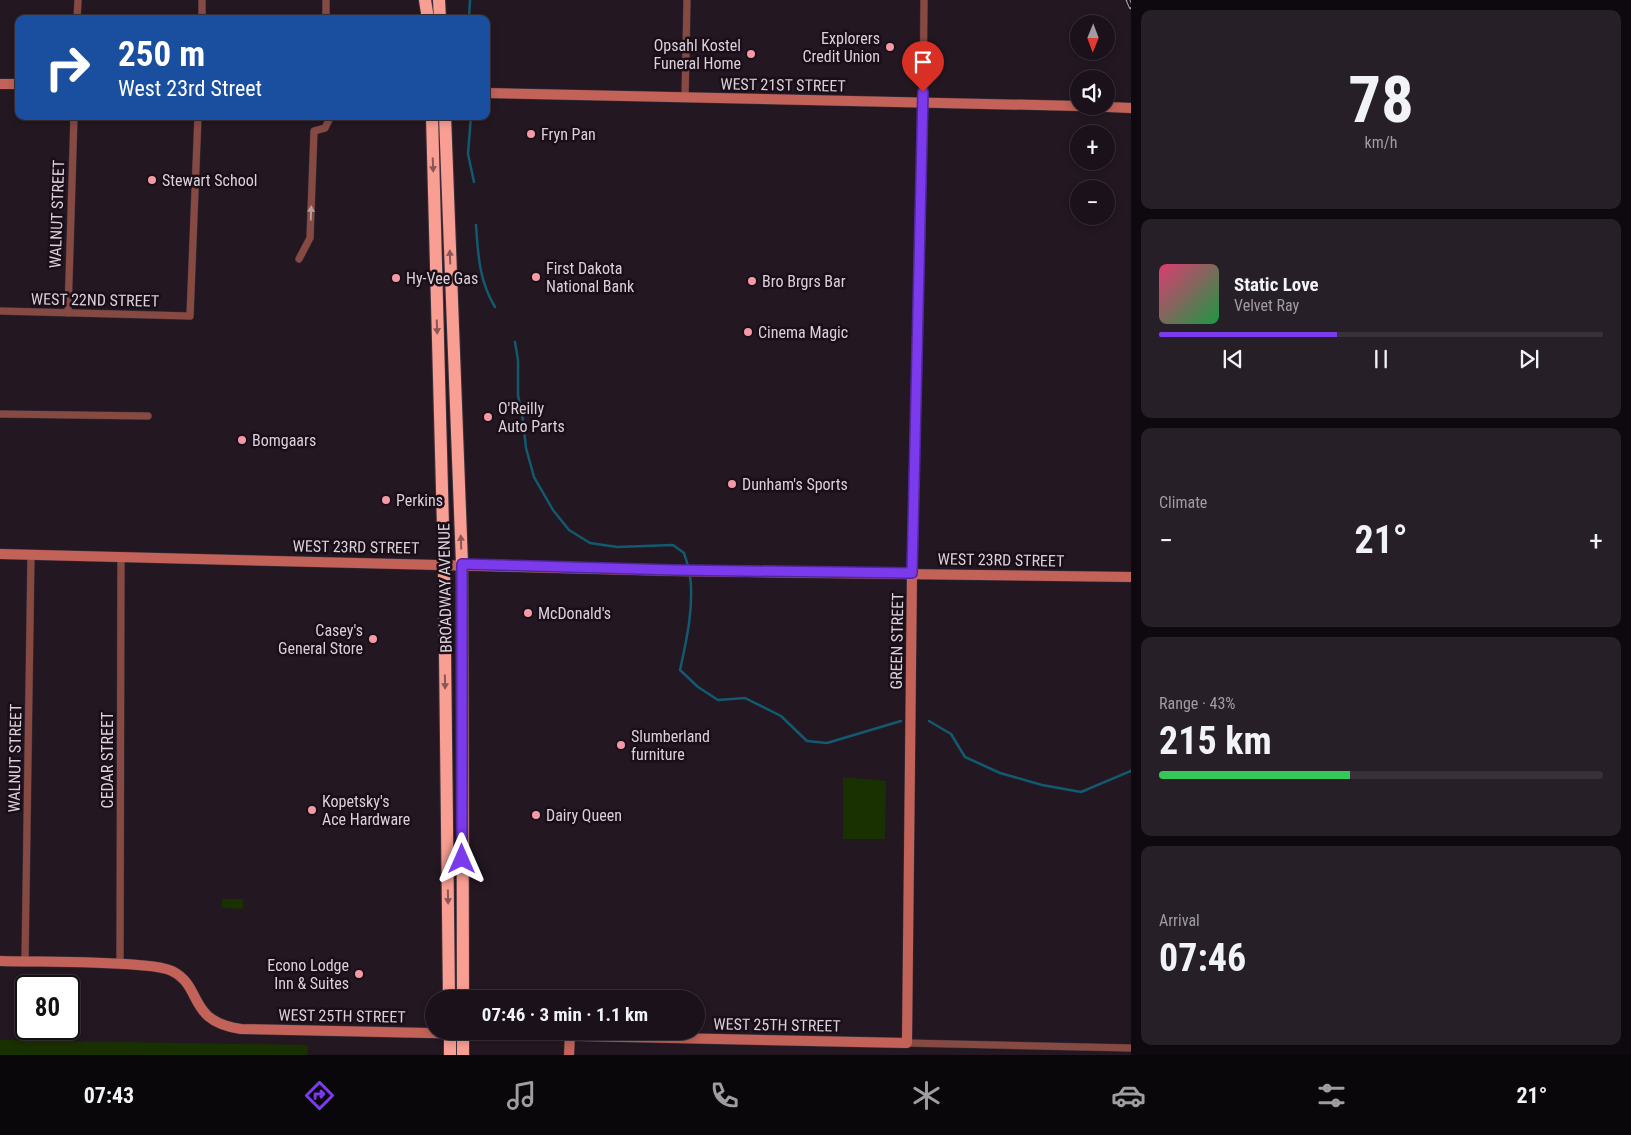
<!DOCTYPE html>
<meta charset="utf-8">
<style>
:root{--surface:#1a111a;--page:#271f27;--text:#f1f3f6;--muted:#9f9da2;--line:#383139;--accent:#7c3aed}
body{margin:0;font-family:"Roboto Condensed",sans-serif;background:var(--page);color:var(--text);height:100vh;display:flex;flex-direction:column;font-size:19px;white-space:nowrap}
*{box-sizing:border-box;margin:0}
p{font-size:16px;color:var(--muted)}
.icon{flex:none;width:28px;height:28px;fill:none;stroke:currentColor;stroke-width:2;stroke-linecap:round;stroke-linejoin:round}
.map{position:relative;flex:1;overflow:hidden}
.sheet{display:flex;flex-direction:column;gap:10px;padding:10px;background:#0e090e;width:500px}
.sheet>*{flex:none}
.top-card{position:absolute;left:15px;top:15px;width:475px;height:105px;border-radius:10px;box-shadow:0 2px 8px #0003,0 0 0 1px var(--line);background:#1a4fa0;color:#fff;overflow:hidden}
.needle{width:32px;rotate:181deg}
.controls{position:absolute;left:1070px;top:15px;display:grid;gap:10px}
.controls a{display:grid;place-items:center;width:45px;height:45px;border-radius:50%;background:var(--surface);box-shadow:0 2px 8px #0003,0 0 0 1px var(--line);font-size:25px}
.speed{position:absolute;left:15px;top:975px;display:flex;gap:10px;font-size:25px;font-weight:700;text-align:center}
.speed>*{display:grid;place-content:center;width:65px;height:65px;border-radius:50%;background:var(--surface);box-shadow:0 2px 8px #0003,0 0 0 1px var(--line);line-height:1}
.speed .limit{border:2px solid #111;border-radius:8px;background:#fff;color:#111}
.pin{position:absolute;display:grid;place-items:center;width:42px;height:42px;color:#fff;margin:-51px -21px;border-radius:50% 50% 50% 0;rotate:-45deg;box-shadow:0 0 5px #0007}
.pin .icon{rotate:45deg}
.me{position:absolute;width:55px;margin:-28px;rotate:0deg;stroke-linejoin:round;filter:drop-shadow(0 0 4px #0008)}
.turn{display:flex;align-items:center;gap:18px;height:105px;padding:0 20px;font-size:22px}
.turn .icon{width:65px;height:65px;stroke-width:2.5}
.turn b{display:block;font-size:35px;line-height:42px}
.big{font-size:38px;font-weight:700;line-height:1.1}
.sheet .widget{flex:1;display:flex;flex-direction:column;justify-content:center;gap:8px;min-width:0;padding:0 18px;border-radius:10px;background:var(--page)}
.sheet .dial{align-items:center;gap:0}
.dial b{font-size:65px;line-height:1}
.song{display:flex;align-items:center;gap:15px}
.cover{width:60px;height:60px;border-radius:8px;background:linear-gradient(135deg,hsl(340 70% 55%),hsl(140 70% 35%))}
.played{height:5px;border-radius:2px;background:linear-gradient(90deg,var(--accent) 40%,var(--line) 40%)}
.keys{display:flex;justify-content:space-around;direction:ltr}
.heat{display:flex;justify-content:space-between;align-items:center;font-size:28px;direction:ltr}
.charge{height:8px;border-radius:4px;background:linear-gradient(90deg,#34c759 43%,var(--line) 0)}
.trip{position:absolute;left:425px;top:990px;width:280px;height:50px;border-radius:25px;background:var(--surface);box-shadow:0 2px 8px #0003,0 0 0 1px var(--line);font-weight:700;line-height:50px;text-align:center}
.tab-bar{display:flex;height:80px;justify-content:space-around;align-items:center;background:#0a070a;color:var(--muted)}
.tab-bar .icon{width:35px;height:35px}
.tab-bar .current{color:var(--accent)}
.tab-bar b{font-size:22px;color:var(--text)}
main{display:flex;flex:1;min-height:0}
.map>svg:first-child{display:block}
</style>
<main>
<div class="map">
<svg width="1131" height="1055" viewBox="0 0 1131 1055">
<rect width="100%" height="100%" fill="#231722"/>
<g fill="#193001">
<polygon points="843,777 886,781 885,839 843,839"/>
<polygon points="222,899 243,899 243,909 222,908"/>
<polygon points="0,1040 308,1045 307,1055 0,1055"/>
</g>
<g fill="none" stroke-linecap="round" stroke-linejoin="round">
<g stroke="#125a6f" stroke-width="2.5">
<polyline points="469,19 470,0"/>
<polyline points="471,116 468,154 474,182"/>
<path d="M476,225C478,254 479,281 495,307"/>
<polyline points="515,342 518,360 518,395 523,420 526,448 534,477 553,510 569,530 590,543 617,547 673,545 684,553 689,569"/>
<path d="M690,575C694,607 687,638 680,670L698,687L718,700L745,698L781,716L807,741L827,743L901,721"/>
<polyline points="929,721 951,734 965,757 1000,773 1042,785 1081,792 1131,771"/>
</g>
<defs>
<g id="street">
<polyline points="77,19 78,0"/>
<polyline points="202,19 202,0"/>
<polyline points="326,19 326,0"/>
<polyline points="685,98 687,0"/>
<polyline points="923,102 924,0"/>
<polyline points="299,259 310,238 314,131 325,128 331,116"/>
<polyline points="0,311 190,316 198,116"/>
<polyline points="68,313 74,116"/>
<polyline points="0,414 148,416"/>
<polyline points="25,961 31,555"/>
<polyline points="120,963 121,557"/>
<polyline points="907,1043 1131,1048"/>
</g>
<g id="secondary">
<polyline points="0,84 19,84"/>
<polyline points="486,93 1079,106"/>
<polyline points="1084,106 1131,108"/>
<polyline points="0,554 674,571 1131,577"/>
<path d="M0,961C46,962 92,961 138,965C149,966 161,966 172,971C204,987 186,1021 241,1029L907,1043L912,573L923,102"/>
<polyline points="569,1055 570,1035"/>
</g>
<g id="highway">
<polyline points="425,0 428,19"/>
<polyline points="439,0 440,19"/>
<polyline points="432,116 444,564 449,999"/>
<polyline points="445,116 462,564 463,999"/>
<polyline points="450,1055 450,1031"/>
<polyline points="463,1055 463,1031"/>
</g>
</defs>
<use href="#street" stroke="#3d313c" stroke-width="8"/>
<use href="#secondary" stroke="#3d313c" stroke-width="11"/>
<use href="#highway" stroke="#3d313c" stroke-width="14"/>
<use href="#street" stroke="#864a43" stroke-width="7"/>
<use href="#secondary" stroke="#c26258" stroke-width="10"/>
<use href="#highway" stroke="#f99e93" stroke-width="12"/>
<defs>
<polyline id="rail" points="1128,0 1131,7"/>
</defs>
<use href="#rail" stroke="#ada3ab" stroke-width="4.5"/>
<use href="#rail" stroke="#1a0e19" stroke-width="2.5" stroke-dasharray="8" stroke-linecap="butt"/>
</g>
<defs><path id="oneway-solid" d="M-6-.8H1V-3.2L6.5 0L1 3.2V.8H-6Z" transform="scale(1.25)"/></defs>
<g fill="#8a5656">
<use href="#oneway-solid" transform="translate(433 165) rotate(88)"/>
<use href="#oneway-solid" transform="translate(450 257) rotate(-92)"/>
<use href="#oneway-solid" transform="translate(437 327) rotate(88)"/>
<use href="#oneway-solid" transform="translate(461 542) rotate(-92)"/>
<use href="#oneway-solid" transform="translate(445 682) rotate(89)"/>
<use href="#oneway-solid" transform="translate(448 897) rotate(89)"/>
</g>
<use fill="#b99c9d" href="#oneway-solid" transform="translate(311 213) rotate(-88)"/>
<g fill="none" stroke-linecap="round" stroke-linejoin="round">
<defs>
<polyline id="route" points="462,859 462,564 674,570 912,573 923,92"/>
</defs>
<use href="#route" stroke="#51269a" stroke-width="12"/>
<use href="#route" stroke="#7c3aed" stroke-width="9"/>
</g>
<g fill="#f49aa5" stroke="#1a0e19" stroke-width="2">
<circle cx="890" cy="47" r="5"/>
<circle cx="751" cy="54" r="5"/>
<circle cx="531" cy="134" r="5"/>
<circle cx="152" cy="180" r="5"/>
<circle cx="536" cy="277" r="5"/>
<circle cx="396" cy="278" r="5"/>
<circle cx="752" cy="281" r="5"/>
<circle cx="748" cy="332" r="5"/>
<circle cx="488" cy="417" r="5"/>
<circle cx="242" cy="440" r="5"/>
<circle cx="732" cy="484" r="5"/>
<circle cx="386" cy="500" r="5"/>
<circle cx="528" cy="613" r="5"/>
<circle cx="373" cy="639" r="5"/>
<circle cx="621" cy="745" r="5"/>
<circle cx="312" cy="810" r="5"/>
<circle cx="536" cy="815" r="5"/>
<circle cx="359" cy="974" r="5"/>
</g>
<g text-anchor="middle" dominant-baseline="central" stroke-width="5" stroke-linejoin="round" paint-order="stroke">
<g font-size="16" fill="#dbd2d9" stroke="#1a0e19" text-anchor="start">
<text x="880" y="38" text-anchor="end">Explorers<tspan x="880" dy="18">Credit Union</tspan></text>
<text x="741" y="45" text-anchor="end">Opsahl Kostel<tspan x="741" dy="18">Funeral Home</tspan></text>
<text x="541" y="134">Fryn Pan</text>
<text x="162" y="180">Stewart School</text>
<text x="546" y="268">First Dakota<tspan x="546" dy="18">National Bank</tspan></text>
<text x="406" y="278">Hy-Vee Gas</text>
<text x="762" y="281">Bro Brgrs Bar</text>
<text x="758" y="332">Cinema Magic</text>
<text x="498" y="408">O'Reilly<tspan x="498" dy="18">Auto Parts</tspan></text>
<text x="252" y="440">Bomgaars</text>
<text x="742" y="484">Dunham's Sports</text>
<text x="396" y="500">Perkins</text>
<text x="538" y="613">McDonald's</text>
<text x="363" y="630" text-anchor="end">Casey's<tspan x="363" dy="18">General Store</tspan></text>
<text x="631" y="736">Slumberland<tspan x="631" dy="18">furniture</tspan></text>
<text x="322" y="801">Kopetsky's<tspan x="322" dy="18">Ace Hardware</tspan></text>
<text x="546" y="815">Dairy Queen</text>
<text x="349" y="965" text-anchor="end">Econo Lodge<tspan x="349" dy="18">Inn &amp; Suites</tspan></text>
</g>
<g font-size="16" fill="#dbd2d9" stroke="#1a0e19">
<text transform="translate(783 85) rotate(1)">WEST 21ST STREET</text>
<text transform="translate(57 214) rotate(-88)">WALNUT STREET</text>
<text transform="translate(95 300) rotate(1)">WEST 22ND STREET</text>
<text transform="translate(356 547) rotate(1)">WEST 23RD STREET</text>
<text transform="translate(1001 560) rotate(1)">WEST 23RD STREET</text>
<text transform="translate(445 588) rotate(-91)">BROADWAY AVENUE</text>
<text transform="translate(897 641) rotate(-89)">GREEN STREET</text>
<text transform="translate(15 758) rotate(-89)">WALNUT STREET</text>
<text transform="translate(107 760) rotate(-90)">CEDAR STREET</text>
<text transform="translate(342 1016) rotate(1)">WEST 25TH STREET</text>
<text transform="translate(777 1025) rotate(1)">WEST 25TH STREET</text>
</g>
</g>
</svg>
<div class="controls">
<a><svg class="needle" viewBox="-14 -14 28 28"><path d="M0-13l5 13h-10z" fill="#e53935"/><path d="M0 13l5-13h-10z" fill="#9f9da2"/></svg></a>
<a><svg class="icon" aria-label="sound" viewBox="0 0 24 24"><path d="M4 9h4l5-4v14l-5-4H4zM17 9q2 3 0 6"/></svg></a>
<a>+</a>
<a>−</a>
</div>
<div class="speed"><div class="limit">80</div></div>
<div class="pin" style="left:923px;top:92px;background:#d93025"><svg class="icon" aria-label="arrive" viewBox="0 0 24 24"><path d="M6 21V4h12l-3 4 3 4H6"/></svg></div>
<svg class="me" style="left:462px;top:859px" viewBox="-20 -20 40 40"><path d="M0-17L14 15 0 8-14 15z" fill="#7c3aed" stroke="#fff" stroke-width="4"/></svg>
<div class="trip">07:46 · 3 min · 1.1 km</div>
<div class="top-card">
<div class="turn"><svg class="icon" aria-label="right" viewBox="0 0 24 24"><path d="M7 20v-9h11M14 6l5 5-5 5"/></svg><div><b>250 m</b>West 23rd Street</div></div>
</div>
</div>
<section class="sheet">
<div class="widget dial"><b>78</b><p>km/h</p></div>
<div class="widget">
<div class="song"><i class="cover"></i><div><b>Static Love</b><p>Velvet Ray</p></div></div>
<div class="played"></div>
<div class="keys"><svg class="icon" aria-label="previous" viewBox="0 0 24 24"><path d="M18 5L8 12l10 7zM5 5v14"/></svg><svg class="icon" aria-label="pause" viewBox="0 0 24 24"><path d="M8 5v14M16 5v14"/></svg><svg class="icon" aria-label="next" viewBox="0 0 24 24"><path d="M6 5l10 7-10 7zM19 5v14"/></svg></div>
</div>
<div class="widget"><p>Climate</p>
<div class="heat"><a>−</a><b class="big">21°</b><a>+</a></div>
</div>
<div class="widget"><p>Range · 43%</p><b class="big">215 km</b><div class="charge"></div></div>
<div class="widget"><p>Arrival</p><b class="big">07:46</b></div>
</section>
</main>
<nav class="tab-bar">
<b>07:43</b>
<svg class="icon current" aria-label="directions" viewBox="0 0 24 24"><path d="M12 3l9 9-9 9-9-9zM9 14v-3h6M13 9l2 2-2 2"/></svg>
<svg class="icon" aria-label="music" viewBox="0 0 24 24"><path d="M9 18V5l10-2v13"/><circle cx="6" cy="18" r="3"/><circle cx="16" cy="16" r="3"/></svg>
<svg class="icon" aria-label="phone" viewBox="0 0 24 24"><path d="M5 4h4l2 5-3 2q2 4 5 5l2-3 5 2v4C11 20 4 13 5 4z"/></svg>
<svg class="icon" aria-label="climate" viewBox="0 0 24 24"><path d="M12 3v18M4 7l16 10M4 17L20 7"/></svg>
<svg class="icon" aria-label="car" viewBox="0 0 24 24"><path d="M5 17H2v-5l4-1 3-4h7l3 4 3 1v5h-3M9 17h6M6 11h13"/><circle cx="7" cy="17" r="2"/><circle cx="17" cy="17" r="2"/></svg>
<svg class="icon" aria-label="filters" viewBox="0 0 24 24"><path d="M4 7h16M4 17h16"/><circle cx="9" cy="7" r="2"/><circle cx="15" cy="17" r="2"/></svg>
<b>21°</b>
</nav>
